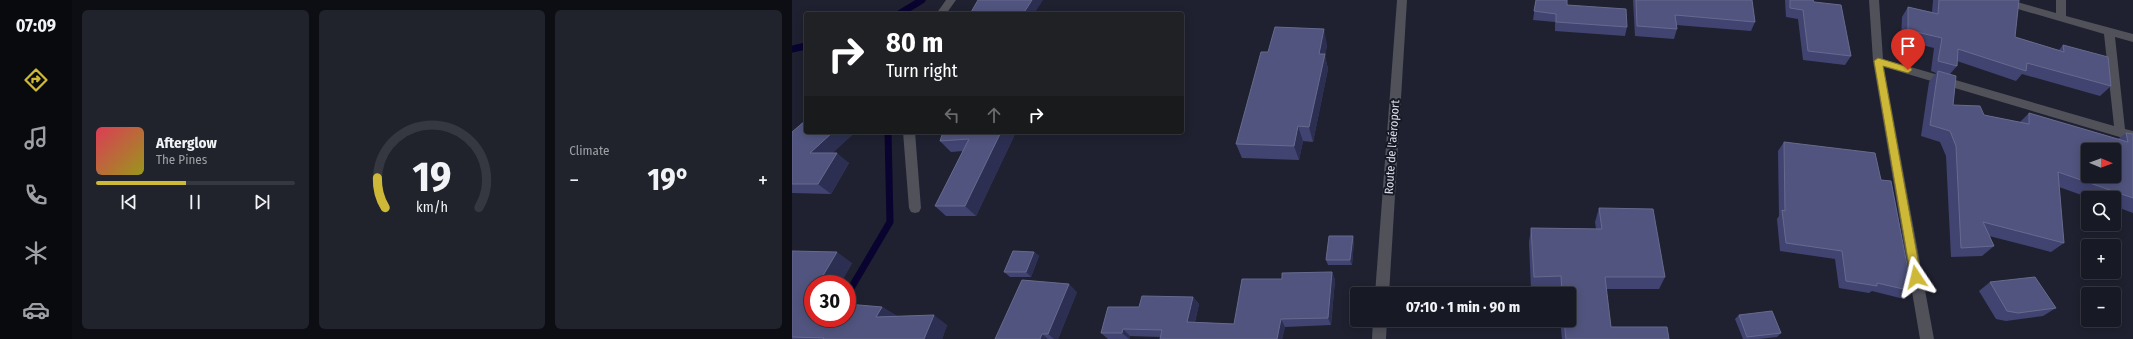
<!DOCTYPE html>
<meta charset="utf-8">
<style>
:root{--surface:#171924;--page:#20222c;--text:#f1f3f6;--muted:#9ea0a6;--line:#363841;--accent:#ceb837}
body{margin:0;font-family:"Fira Sans Condensed",sans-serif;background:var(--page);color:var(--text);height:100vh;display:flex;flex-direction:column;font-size:15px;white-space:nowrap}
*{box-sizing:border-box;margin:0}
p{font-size:13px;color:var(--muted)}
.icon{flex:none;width:22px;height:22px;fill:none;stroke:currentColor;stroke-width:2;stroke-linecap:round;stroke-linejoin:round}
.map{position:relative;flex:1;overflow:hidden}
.panel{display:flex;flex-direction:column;gap:10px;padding:10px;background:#0d0e14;width:720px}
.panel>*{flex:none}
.top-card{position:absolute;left:12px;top:12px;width:380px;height:122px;border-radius:4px;box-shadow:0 2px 10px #0003,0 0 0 1px var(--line);background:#202124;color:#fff;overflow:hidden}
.needle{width:26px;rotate:91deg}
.buttons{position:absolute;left:1289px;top:143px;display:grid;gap:8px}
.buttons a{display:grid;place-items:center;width:40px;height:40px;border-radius:4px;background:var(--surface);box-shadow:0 2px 10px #0003,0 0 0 1px var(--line);font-size:20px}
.speed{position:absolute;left:12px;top:275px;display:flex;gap:8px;font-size:20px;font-weight:700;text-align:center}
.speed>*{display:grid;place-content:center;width:52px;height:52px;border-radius:50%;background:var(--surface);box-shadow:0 2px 10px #0003,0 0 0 1px var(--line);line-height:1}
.speed .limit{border:6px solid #d22;background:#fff;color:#111}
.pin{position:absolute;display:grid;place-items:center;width:34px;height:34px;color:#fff;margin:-41px -17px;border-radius:50% 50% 50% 0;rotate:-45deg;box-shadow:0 0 4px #0007}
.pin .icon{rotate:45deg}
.me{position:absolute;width:44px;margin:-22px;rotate:350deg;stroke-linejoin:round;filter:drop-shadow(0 0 3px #0008)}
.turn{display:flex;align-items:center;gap:14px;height:84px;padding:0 16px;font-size:18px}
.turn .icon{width:52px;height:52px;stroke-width:2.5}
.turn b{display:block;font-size:28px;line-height:34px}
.lanes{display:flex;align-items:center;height:38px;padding:0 16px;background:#0003;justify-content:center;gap:20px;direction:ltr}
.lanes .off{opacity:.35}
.big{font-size:30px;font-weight:700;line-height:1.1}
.panel .tile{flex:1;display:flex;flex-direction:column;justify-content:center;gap:6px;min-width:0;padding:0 14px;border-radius:6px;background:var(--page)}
.panel .dial{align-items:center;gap:0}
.dial svg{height:104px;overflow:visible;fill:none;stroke:var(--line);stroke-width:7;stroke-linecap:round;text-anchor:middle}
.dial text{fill:var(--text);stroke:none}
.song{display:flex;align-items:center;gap:12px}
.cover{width:48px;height:48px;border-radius:6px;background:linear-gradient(135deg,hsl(350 70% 55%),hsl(60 70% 35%))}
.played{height:4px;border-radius:2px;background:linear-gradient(90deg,var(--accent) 45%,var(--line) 45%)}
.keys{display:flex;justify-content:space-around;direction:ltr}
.heat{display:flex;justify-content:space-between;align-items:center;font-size:22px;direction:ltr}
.panel .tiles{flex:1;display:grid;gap:10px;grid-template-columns:repeat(3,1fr)}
.trip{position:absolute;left:558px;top:287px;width:226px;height:40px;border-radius:4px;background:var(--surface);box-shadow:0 2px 10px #0003,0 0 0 1px var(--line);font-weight:700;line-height:40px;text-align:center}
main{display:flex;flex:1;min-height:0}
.dock{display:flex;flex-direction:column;width:72px;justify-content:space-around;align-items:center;background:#090a0e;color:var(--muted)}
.dock .icon{width:28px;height:28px}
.dock .active{color:var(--accent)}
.dock b{font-size:18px;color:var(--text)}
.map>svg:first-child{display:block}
</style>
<main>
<nav class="dock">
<b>07:09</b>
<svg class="icon active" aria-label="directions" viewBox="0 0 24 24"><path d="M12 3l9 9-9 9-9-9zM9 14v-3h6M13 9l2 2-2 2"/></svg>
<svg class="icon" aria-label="music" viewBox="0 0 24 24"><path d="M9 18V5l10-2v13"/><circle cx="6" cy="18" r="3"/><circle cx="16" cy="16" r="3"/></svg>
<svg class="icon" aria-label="phone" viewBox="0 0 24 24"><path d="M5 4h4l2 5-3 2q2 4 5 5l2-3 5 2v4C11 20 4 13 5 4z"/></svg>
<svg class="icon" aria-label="climate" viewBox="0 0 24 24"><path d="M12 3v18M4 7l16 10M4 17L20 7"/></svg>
<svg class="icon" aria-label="car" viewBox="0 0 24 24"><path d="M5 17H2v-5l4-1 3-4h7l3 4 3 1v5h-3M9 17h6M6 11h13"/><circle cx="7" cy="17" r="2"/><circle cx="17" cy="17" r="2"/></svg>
</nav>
<section class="panel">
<div class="tiles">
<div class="tile">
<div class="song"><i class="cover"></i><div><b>Afterglow</b><p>The Pines</p></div></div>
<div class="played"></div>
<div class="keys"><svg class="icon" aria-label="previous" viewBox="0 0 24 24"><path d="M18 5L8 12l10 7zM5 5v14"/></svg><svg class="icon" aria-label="pause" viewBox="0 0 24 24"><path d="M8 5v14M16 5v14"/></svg><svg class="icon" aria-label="next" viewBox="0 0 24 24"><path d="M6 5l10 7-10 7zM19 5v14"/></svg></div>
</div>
<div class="tile dial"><svg viewBox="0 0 100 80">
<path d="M14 69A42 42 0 1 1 86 69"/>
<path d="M14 69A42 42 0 0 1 8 46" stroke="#ceb837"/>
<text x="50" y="56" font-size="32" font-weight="700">19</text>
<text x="50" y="72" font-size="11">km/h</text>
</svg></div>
<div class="tile"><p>Climate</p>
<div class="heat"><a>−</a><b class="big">19°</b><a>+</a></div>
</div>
</div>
</section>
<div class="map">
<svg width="1341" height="339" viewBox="0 0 1341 339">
<rect width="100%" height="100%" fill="#1f2130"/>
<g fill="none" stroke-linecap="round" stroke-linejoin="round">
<g stroke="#09032f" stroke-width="7">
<polyline points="107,14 130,0"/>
<polyline points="0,49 14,46"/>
<polyline points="55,295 98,222 96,132"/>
</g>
<g fill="#505159" fill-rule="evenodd">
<polygon points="154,0 164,0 154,14 144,14"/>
<polygon points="1077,0 1087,0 1091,59 1322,126 1312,34 1202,2 1201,0 1218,0 1264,13 1264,0 1274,0 1274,16 1341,34 1341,42 1323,37 1333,129 1341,131 1341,141 1092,67 1142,339 1128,339 1081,61"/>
<polygon points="111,132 123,132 129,208 127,212 123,213 119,212 117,208"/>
</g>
<g fill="#505159" fill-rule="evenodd">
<polygon points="605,0 615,0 597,294 583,294"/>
<polygon points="581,320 595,320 594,339 580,339"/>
</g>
</g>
<g fill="#414471">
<polygon points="744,0 775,5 835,27 833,36 763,31 763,22 741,20"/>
<polygon points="841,0 960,0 963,22 959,31 884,25 885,29 882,39 843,36"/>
<polygon points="993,0 1021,0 1022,2 1059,56 1053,65 1011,60 1006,19 994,17"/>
<polygon points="1141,0 1227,0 1223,37 1267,50 1271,45 1319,86 1308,96 1230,74 1224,81 1165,61 1165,66 1158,74 1161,105 1192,115 1228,122 1237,113 1326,139 1334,133 1341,134 1341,213 1322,206 1322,198 1298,198 1267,187 1272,243 1259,252 1197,236 1202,246 1190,256 1159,257 1154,156 1148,142 1129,136 1137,82 1144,73 1139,71 1142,48 1109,40 1110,17 1116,7 1140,12"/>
<polygon points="535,45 533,56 536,69 521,142 511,141 507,160 450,158 444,144 476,52"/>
<polygon points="0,132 57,132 60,135 40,153 57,163 39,194 0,193"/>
<polygon points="224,132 184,216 154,216 143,206 171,151 159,152 148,141"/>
<polygon points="992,142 1089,180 1116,270 1120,291 1112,299 1080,291 1077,293 1047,288 1043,259 988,251 985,219 987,216 986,151"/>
<polygon points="807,208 873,277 867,289 814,289 819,327 877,339 770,339 768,320 777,320 777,294 766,294 766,288 739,289 737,242 739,228 804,229 803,222"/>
<polygon points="562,241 560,265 536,265 534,260"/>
<polygon points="0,251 60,263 48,284 21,284 21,318 90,307 105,316 155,325 150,339 0,339"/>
<polygon points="242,252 247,256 239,277 218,277 212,272"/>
<polygon points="540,272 543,280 539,325 493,327 490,339 368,339 369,337 338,336 338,339 316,339 309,333 347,307 401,297 407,304 403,322 442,324"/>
<polygon points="1198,282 1264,308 1251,316 1214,321 1204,319 1187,291"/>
<polygon points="285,292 266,339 203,339"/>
<polygon points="947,315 989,333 985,337 967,339 951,339 943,319"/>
</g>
<g fill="#2c2f52">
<polygon points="240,0 251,0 242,14 231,14"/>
<polygon points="532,29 535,45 533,56 536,69 521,142 517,127 527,54"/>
<polygon points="506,126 511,141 507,160 502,146"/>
<polygon points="41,132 57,132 60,135 30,163 18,153"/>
<polygon points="209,132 224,132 184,216 173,206"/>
<polygon points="45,153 57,163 39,194 26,184"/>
<polygon points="561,236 562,241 560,265 558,260"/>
<polygon points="45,252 60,263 48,284 26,284"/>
<polygon points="242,252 247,256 239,277 234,272"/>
<polygon points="540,272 543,280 539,325 536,318"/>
<polygon points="277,284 285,292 266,339 262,339 256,334"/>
<polygon points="21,293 21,304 16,301"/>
<polygon points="401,297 407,304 401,329 395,322"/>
<polygon points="90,307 105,316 84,317"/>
<polygon points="142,315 155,325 150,339 132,339"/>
<polygon points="489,319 493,327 490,339 485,339"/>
<polygon points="331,329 338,336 338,339 337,339 330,333"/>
<polygon points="250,334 256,339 248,339"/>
</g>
<g fill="#51547e" stroke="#676a8e" fill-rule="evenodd">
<polygon points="186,0 240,0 231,14 178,14"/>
<polygon points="744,0 775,0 775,5 834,9 835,27 764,22 764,14 742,11"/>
<polygon points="844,0 960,0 963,22 883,15 885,29 845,26"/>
<polygon points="998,0 1021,0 1022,2 1049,5 1059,56 1016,51 1011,10 998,8"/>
<polygon points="1147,0 1227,0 1223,37 1272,52 1271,45 1316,57 1319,86 1235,63 1234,71 1166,49 1165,66 1146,61 1150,38 1116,30 1116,7 1146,14"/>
<polygon points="483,27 532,29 527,54 533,54 517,127 506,126 502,146 444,144 469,52 476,52"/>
<path d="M1146,71L1164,76L1161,105L1188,106L1192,115L1237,124V113L1336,142L1334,133L1341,134V198L1266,172L1272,243L1191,222L1202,246L1169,248L1164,146L1158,131L1138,125ZM1296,150H1322V176H1296Z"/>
<polygon points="14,120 14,132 41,132 18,153 45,153 26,184 0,184 0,132"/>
<polygon points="151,132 209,132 173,206 143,206 177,139 148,141"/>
<polygon points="992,142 1083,153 1089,180 1099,181 1116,270 1118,270 1120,291 1085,283 1085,286 1054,281 1050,251 994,243 990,210 993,211"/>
<polygon points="807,208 861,209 873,277 813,277 819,327 875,327 877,339 774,339 772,320 777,320 777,294 770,294 769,276 742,277 739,228 810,229"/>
<polygon points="537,236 561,236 558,260 534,260"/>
<polygon points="0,251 45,252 26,284 21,284 21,293 16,301 21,302 21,318 55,318 55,304 90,307 84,317 142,315 132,339 31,339 32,338 0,337"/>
<polygon points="221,251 242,252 234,272 212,272"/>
<polygon points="540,272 536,318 489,319 485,339 368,339 370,330 331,329 330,333 309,333 316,307 347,307 350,296 401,297 395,322 442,324 450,279 490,279 490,273"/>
<polygon points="1243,277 1264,308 1226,313 1215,311 1198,282"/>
<polygon points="230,280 277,284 256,334 250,334 248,339 203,339"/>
<polygon points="980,311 989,333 955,337 947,315"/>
</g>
<polygon fill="#ceb837" stroke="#867824" points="1086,58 1119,68 1120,70 1116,73 1091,66 1129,277 1124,282 1119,277 1082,61"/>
<g text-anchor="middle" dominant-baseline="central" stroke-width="4" stroke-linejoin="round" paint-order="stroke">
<g font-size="12" fill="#dbdde7" stroke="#161826">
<text transform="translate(600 147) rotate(-86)">Route de l'aéroport</text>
</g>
</g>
</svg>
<div class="buttons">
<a><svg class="needle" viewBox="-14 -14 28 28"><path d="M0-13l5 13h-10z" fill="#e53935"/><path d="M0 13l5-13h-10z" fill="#9ea0a6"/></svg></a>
<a><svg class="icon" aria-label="search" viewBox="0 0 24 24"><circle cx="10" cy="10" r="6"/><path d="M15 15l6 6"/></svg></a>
<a>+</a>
<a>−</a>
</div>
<div class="speed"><div class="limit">30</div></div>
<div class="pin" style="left:1116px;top:70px;background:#d93025"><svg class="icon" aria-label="arrive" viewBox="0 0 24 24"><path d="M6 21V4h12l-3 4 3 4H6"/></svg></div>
<svg class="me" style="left:1124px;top:277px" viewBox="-20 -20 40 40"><path d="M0-17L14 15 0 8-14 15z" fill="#ceb837" stroke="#fff" stroke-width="4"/></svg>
<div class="trip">07:10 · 1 min · 90 m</div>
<div class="top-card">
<div class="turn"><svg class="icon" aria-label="right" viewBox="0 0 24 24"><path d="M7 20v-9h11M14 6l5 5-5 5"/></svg><div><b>80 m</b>Turn right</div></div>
<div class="lanes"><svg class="icon off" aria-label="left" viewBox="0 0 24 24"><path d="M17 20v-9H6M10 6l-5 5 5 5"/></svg><svg class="icon off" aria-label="ahead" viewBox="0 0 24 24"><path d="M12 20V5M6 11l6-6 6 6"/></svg><svg class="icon" aria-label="right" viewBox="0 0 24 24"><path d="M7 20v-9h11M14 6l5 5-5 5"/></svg></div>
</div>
</div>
</main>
